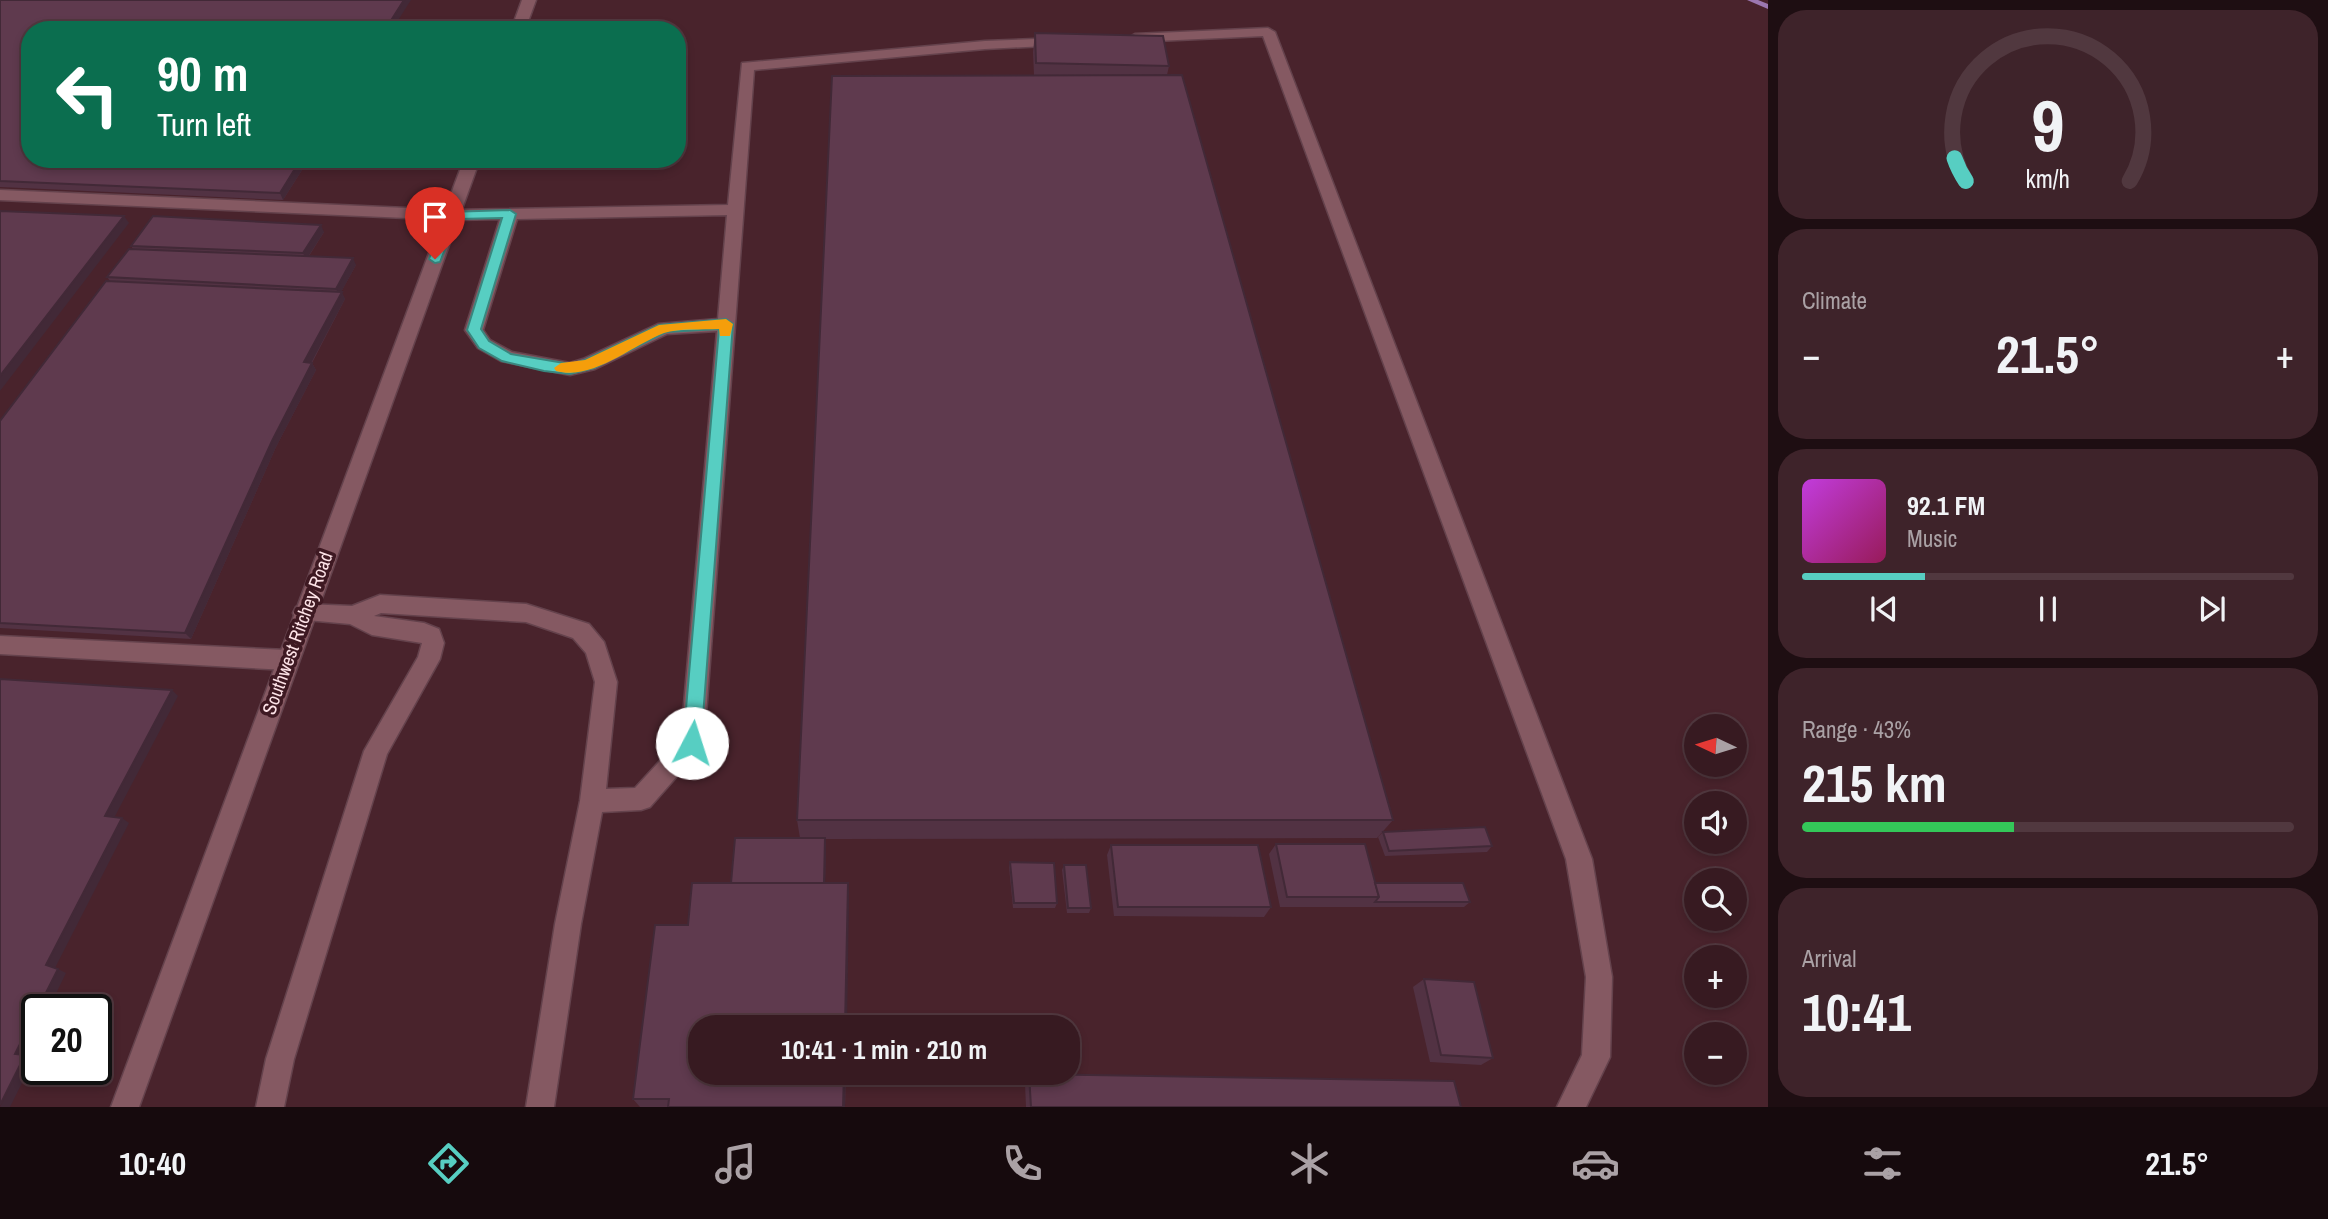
<!DOCTYPE html>
<meta charset="utf-8">
<style>
:root{--surface:#371a21;--page:#3e232a;--text:#f1f3f6;--muted:#aaa1a5;--line:#51383f;--accent:#57cec2}
body{margin:0;font-family:"Archivo Narrow",sans-serif;background:var(--page);color:var(--text);height:100vh;display:flex;flex-direction:column;font-size:26px;white-space:nowrap}
*{box-sizing:border-box;margin:0}
p{font-size:23px;color:var(--muted)}
.icon{flex:none;width:38px;height:38px;fill:none;stroke:currentColor;stroke-width:2;stroke-linecap:round;stroke-linejoin:round}
.map{position:relative;flex:1;overflow:hidden}
.side{display:flex;flex-direction:column;gap:10px;padding:10px;background:#1e0e12;width:560px}
.side>*{flex:none}
.guide{position:absolute;left:21px;top:21px;width:665px;height:147px;border-radius:28px;box-shadow:0 4px 10px #0003,0 0 0 2px var(--line);background:#0b6e4f;color:#fff;overflow:hidden}
.needle{width:46px;rotate:274deg}
.fabs{position:absolute;left:1684px;top:714px;display:grid;gap:14px}
.fabs a{display:grid;place-items:center;width:63px;height:63px;border-radius:50%;background:var(--surface);box-shadow:0 4px 10px #0003,0 0 0 2px var(--line);font-size:35px}
.speed{position:absolute;left:21px;top:994px;display:flex;gap:14px;font-size:35px;font-weight:700;text-align:center}
.speed>*{display:grid;place-content:center;width:91px;height:91px;border-radius:50%;background:var(--surface);box-shadow:0 4px 10px #0003,0 0 0 2px var(--line);line-height:1}
.speed .limit{border:4px solid #111;border-radius:10px;background:#fff;color:#111}
.pin{position:absolute;display:grid;place-items:center;width:60px;height:60px;color:#fff;margin:-72px -30px;border-radius:50% 50% 50% 0;rotate:-45deg;box-shadow:0 0 7px #0007}
.pin .icon{rotate:45deg}
.me{position:absolute;width:77px;margin:-38px;rotate:5deg;stroke-linejoin:round;filter:drop-shadow(0 0 5px #0008)}
.turn{display:flex;align-items:center;gap:24px;height:147px;padding:0 21px;font-size:32px}
.turn .icon{width:91px;height:91px;stroke-width:2.5}
.turn b{display:block;font-size:49px;line-height:60px}
.big{font-size:52px;font-weight:700;line-height:1.1}
.side .widget{flex:1;display:flex;flex-direction:column;justify-content:center;gap:10px;min-width:0;padding:0 24px;border-radius:28px;background:var(--page)}
.side .dial{align-items:center;gap:0}
.dial svg{height:182px;overflow:visible;fill:none;stroke:var(--line);stroke-width:7;stroke-linecap:round;text-anchor:middle}
.dial text{fill:var(--text);stroke:none}
.song{display:flex;align-items:center;gap:21px}
.cover{width:84px;height:84px;border-radius:10px;background:linear-gradient(135deg,hsl(290 70% 55%),hsl(330 70% 35%))}
.played{height:7px;border-radius:4px;background:linear-gradient(90deg,var(--accent) 25%,var(--line) 25%)}
.keys{display:flex;justify-content:space-around;direction:ltr}
.heat{display:flex;justify-content:space-between;align-items:center;font-size:38px;direction:ltr}
.charge{height:10px;border-radius:5px;background:linear-gradient(90deg,#34c759 43%,var(--line) 0)}
.trip{position:absolute;left:688px;top:1015px;width:392px;height:70px;border-radius:28px;background:var(--surface);box-shadow:0 4px 10px #0003,0 0 0 2px var(--line);font-weight:700;line-height:70px;text-align:center}
.menu{display:flex;height:112px;justify-content:space-around;align-items:center;background:#160a0d;color:var(--muted)}
.menu .icon{width:49px;height:49px}
.menu .active{color:var(--accent)}
.menu b{font-size:32px;color:var(--text)}
main{display:flex;flex:1;min-height:0}
.map>svg:first-child{display:block}
</style>
<main>
<div class="map">
<svg width="1768" height="1107" viewBox="0 0 1768 1107">
<rect width="100%" height="100%" fill="#49232c"/>
<g fill="none" stroke-linecap="round" stroke-linejoin="round">
<polygon fill="#9c77b0" fill-rule="evenodd" points="1747,0 1758,0 1768,4 1768,9"/>
<defs>
<g id="lane">
<polygon points="1268,28 1275,32 1592,859 1612,977 1610,1057 1586,1107 1557,1107 1582,1055 1586,977 1566,859 1263,36 1135,42 1128,38 1135,34"/>
<path d="M1061,38L1068,42L1066,45L985,49L754,70L704,742L700,750L650,807L641,810L602,812L581,924L554,1107H526L555,924L580,801L595,682L586,653L573,638L526,622L381,613L374,616L424,623L439,629L444,643L440,659L387,754L294,1059L284,1107H256L266,1059L364,751L418,657L422,643L372,635L350,624L296,619L293,613L296,607L304,604L352,606L380,595L526,604L589,624L604,642L617,682L606,789L635,788L681,738L717,331L667,334L595,369L570,375L501,361L478,348L465,330L500,219L452,220L0,200V190L452,210L728,205L742,63L985,41ZM727,215L718,319L658,324L583,359L570,363L512,352L490,340L483,330L517,219Z"/>
<polygon points="0,636 287,650 295,653 298,660 295,667 287,670 0,654"/>
</g>
<g id="secondary">
<polygon points="522,0 536,0 525,30 511,30"/>
<polygon points="464,159 480,159 139,1107 111,1107"/>
</g>
</defs>
<use href="#lane" stroke="#64424c" stroke-width="3"/>
<use href="#secondary" stroke="#64424c" stroke-width="3"/>
<use href="#lane" fill="#855962" fill-rule="evenodd"/>
<use href="#secondary" fill="#855962" fill-rule="evenodd"/>
</g>
<g fill="#523243">
<polygon points="0,0 309,159 283,200 0,187"/>
<polygon points="1035,33 1169,66 1167,75 1393,820 1377,838 825,839 826,848 825,883 848,883 849,900 700,1073 846,1073 845,1107 640,1107 633,1099 688,925 731,883 800,838 797,820 1034,75 1033,52"/>
<polygon points="324,232 309,256 356,265 341,292 345,299 312,363 316,370 276,447 191,639 0,628 0,421 110,281 107,277 133,249 131,246"/>
<polygon points="1383,832 1492,846 1487,852 1385,856 1378,837"/>
<polygon points="1276,844 1375,883 1470,902 1464,907 1280,907 1269,854"/>
<polygon points="1111,845 1271,907 1264,917 1114,916 1107,855"/>
<polygon points="1010,862 1057,903 1055,908 1013,908 1009,867"/>
<polygon points="1064,865 1091,908 1089,913 1067,913 1062,870"/>
<polygon points="1424,979 1493,1058 1481,1065 1430,1062 1413,987"/>
<polygon points="1029,1074 1461,1107 1026,1107 1025,1084"/>
</g>
<g fill="#422937">
<polygon points="404,0 411,0 392,30 385,30"/>
<polygon points="301,159 309,159 283,200 280,193"/>
<polygon points="124,216 129,223 0,391 0,376"/>
<polygon points="321,225 324,232 306,260 303,253"/>
<polygon points="353,258 356,265 339,296 336,289"/>
<polygon points="342,292 345,299 308,369 304,362"/>
<polygon points="312,363 316,370 276,447 191,639 185,633 272,441"/>
<polygon points="172,690 178,696 112,822 105,816"/>
<polygon points="122,818 129,823 54,970 46,965"/>
<polygon points="825,838 826,848 825,893 824,883"/>
<polygon points="848,883 849,900 847,1027 845,1027"/>
<polygon points="58,969 66,973 48,1010 37,1010"/>
<polygon points="37,1011 37,1032 24,1058 15,1054"/>
<polygon points="25,1055 34,1059 10,1107 0,1107"/>
<polygon points="844,1073 846,1073 845,1107 843,1107"/>
</g>
<g fill="#5f3a4e" stroke="#422937" stroke-width="2">
<polygon points="0,0 404,0 385,30 30,30 30,159 301,159 280,193 0,181"/>
<polygon points="1035,33 1163,36 1169,66 1036,63"/>
<polygon points="1182,75 1393,820 797,820 832,76"/>
<polygon points="0,211 124,216 0,376"/>
<polygon points="153,216 321,225 303,253 131,246"/>
<polygon points="129,249 353,258 336,289 107,277"/>
<polygon points="106,281 342,292 304,362 312,363 272,441 185,633 0,623 0,421"/>
<polygon points="0,679 172,690 105,816 122,818 46,965 58,969 15,1054 25,1055 0,1105"/>
<polygon points="1485,827 1492,846 1389,851 1383,832"/>
<polygon points="735,838 825,838 824,883 731,883"/>
<polygon points="1276,844 1365,844 1379,897 1287,897"/>
<polygon points="1111,845 1258,845 1271,907 1118,907"/>
<polygon points="1010,862 1054,863 1057,903 1014,903"/>
<polygon points="1064,865 1086,865 1091,908 1068,908"/>
<polygon points="692,883 848,883 845,1027 700,1027 700,1073 844,1073 843,1107 668,1107 669,1099 633,1099 655,925 688,925"/>
<polygon points="1375,883 1463,883 1470,902 1375,902 1379,897"/>
<polygon points="1424,979 1474,982 1493,1058 1441,1055"/>
<polygon points="1029,1074 1454,1081 1461,1107 1031,1107"/>
</g>
<polygon fill="#57cec2" stroke="#39867e" stroke-width="2" points="510,210 516,214 481,329 489,341 511,354 570,364 585,360 659,325 726,319 733,324 701,743 698,748 692,751 685,748 683,743 719,329 666,332 594,368 570,374 544,371 502,361 479,348 467,330 502,218 457,219 440,262 435,263 429,259 447,212"/>
<path fill="#f59e0b" d="M726,319L733,324L730,336H720L719,329C702,330 679,328 664,333C631,346 592,381 556,371L554,368L561,363L585,360L659,325Z"/>
<g text-anchor="middle" dominant-baseline="central" stroke-width="7" stroke-linejoin="round" paint-order="stroke">
<g font-size="19" fill="#fde3e7" stroke="#3e1922">
<text transform="translate(297 633) rotate(-70)">Southwest Ritchey Road</text>
</g>
</g>
</svg>
<div class="fabs">
<a><svg class="needle" viewBox="-14 -14 28 28"><path d="M0-13l5 13h-10z" fill="#e53935"/><path d="M0 13l5-13h-10z" fill="#aaa1a5"/></svg></a>
<a><svg class="icon" aria-label="sound" viewBox="0 0 24 24"><path d="M4 9h4l5-4v14l-5-4H4zM17 9q2 3 0 6"/></svg></a>
<a><svg class="icon" aria-label="search" viewBox="0 0 24 24"><circle cx="10" cy="10" r="6"/><path d="M15 15l6 6"/></svg></a>
<a>+</a>
<a>−</a>
</div>
<div class="speed"><div class="limit">20</div></div>
<div class="pin" style="left:435px;top:259px;background:#d93025"><svg class="icon" aria-label="arrive" viewBox="0 0 24 24"><path d="M6 21V4h12l-3 4 3 4H6"/></svg></div>
<svg class="me" style="left:692px;top:743px" viewBox="-20 -20 40 40"><circle r="19" fill="#fff"/><path d="M0-13L10 11 0 6-10 11z" fill="#57cec2"/></svg>
<div class="trip">10:41 · 1 min · 210 m</div>
<div class="guide">
<div class="turn"><svg class="icon" aria-label="left" viewBox="0 0 24 24"><path d="M17 20v-9H6M10 6l-5 5 5 5"/></svg><div><b>90 m</b>Turn left</div></div>
</div>
</div>
<section class="side">
<div class="widget dial"><svg viewBox="0 0 100 80">
<path d="M14 69A42 42 0 1 1 86 69"/>
<path d="M14 69A42 42 0 0 1 9 59" stroke="#57cec2"/>
<text x="50" y="56" font-size="32" font-weight="700">9</text>
<text x="50" y="72" font-size="11">km/h</text>
</svg></div>
<div class="widget"><p>Climate</p>
<div class="heat"><a>−</a><b class="big">21.5°</b><a>+</a></div>
</div>
<div class="widget">
<div class="song"><i class="cover"></i><div><b>92.1 FM</b><p>Music</p></div></div>
<div class="played"></div>
<div class="keys"><svg class="icon" aria-label="previous" viewBox="0 0 24 24"><path d="M18 5L8 12l10 7zM5 5v14"/></svg><svg class="icon" aria-label="pause" viewBox="0 0 24 24"><path d="M8 5v14M16 5v14"/></svg><svg class="icon" aria-label="next" viewBox="0 0 24 24"><path d="M6 5l10 7-10 7zM19 5v14"/></svg></div>
</div>
<div class="widget"><p>Range · 43%</p><b class="big">215 km</b><div class="charge"></div></div>
<div class="widget"><p>Arrival</p><b class="big">10:41</b></div>
</section>
</main>
<nav class="menu">
<b>10:40</b>
<svg class="icon active" aria-label="directions" viewBox="0 0 24 24"><path d="M12 3l9 9-9 9-9-9zM9 14v-3h6M13 9l2 2-2 2"/></svg>
<svg class="icon" aria-label="music" viewBox="0 0 24 24"><path d="M9 18V5l10-2v13"/><circle cx="6" cy="18" r="3"/><circle cx="16" cy="16" r="3"/></svg>
<svg class="icon" aria-label="phone" viewBox="0 0 24 24"><path d="M5 4h4l2 5-3 2q2 4 5 5l2-3 5 2v4C11 20 4 13 5 4z"/></svg>
<svg class="icon" aria-label="climate" viewBox="0 0 24 24"><path d="M12 3v18M4 7l16 10M4 17L20 7"/></svg>
<svg class="icon" aria-label="car" viewBox="0 0 24 24"><path d="M5 17H2v-5l4-1 3-4h7l3 4 3 1v5h-3M9 17h6M6 11h13"/><circle cx="7" cy="17" r="2"/><circle cx="17" cy="17" r="2"/></svg>
<svg class="icon" aria-label="filters" viewBox="0 0 24 24"><path d="M4 7h16M4 17h16"/><circle cx="9" cy="7" r="2"/><circle cx="15" cy="17" r="2"/></svg>
<b>21.5°</b>
</nav>
